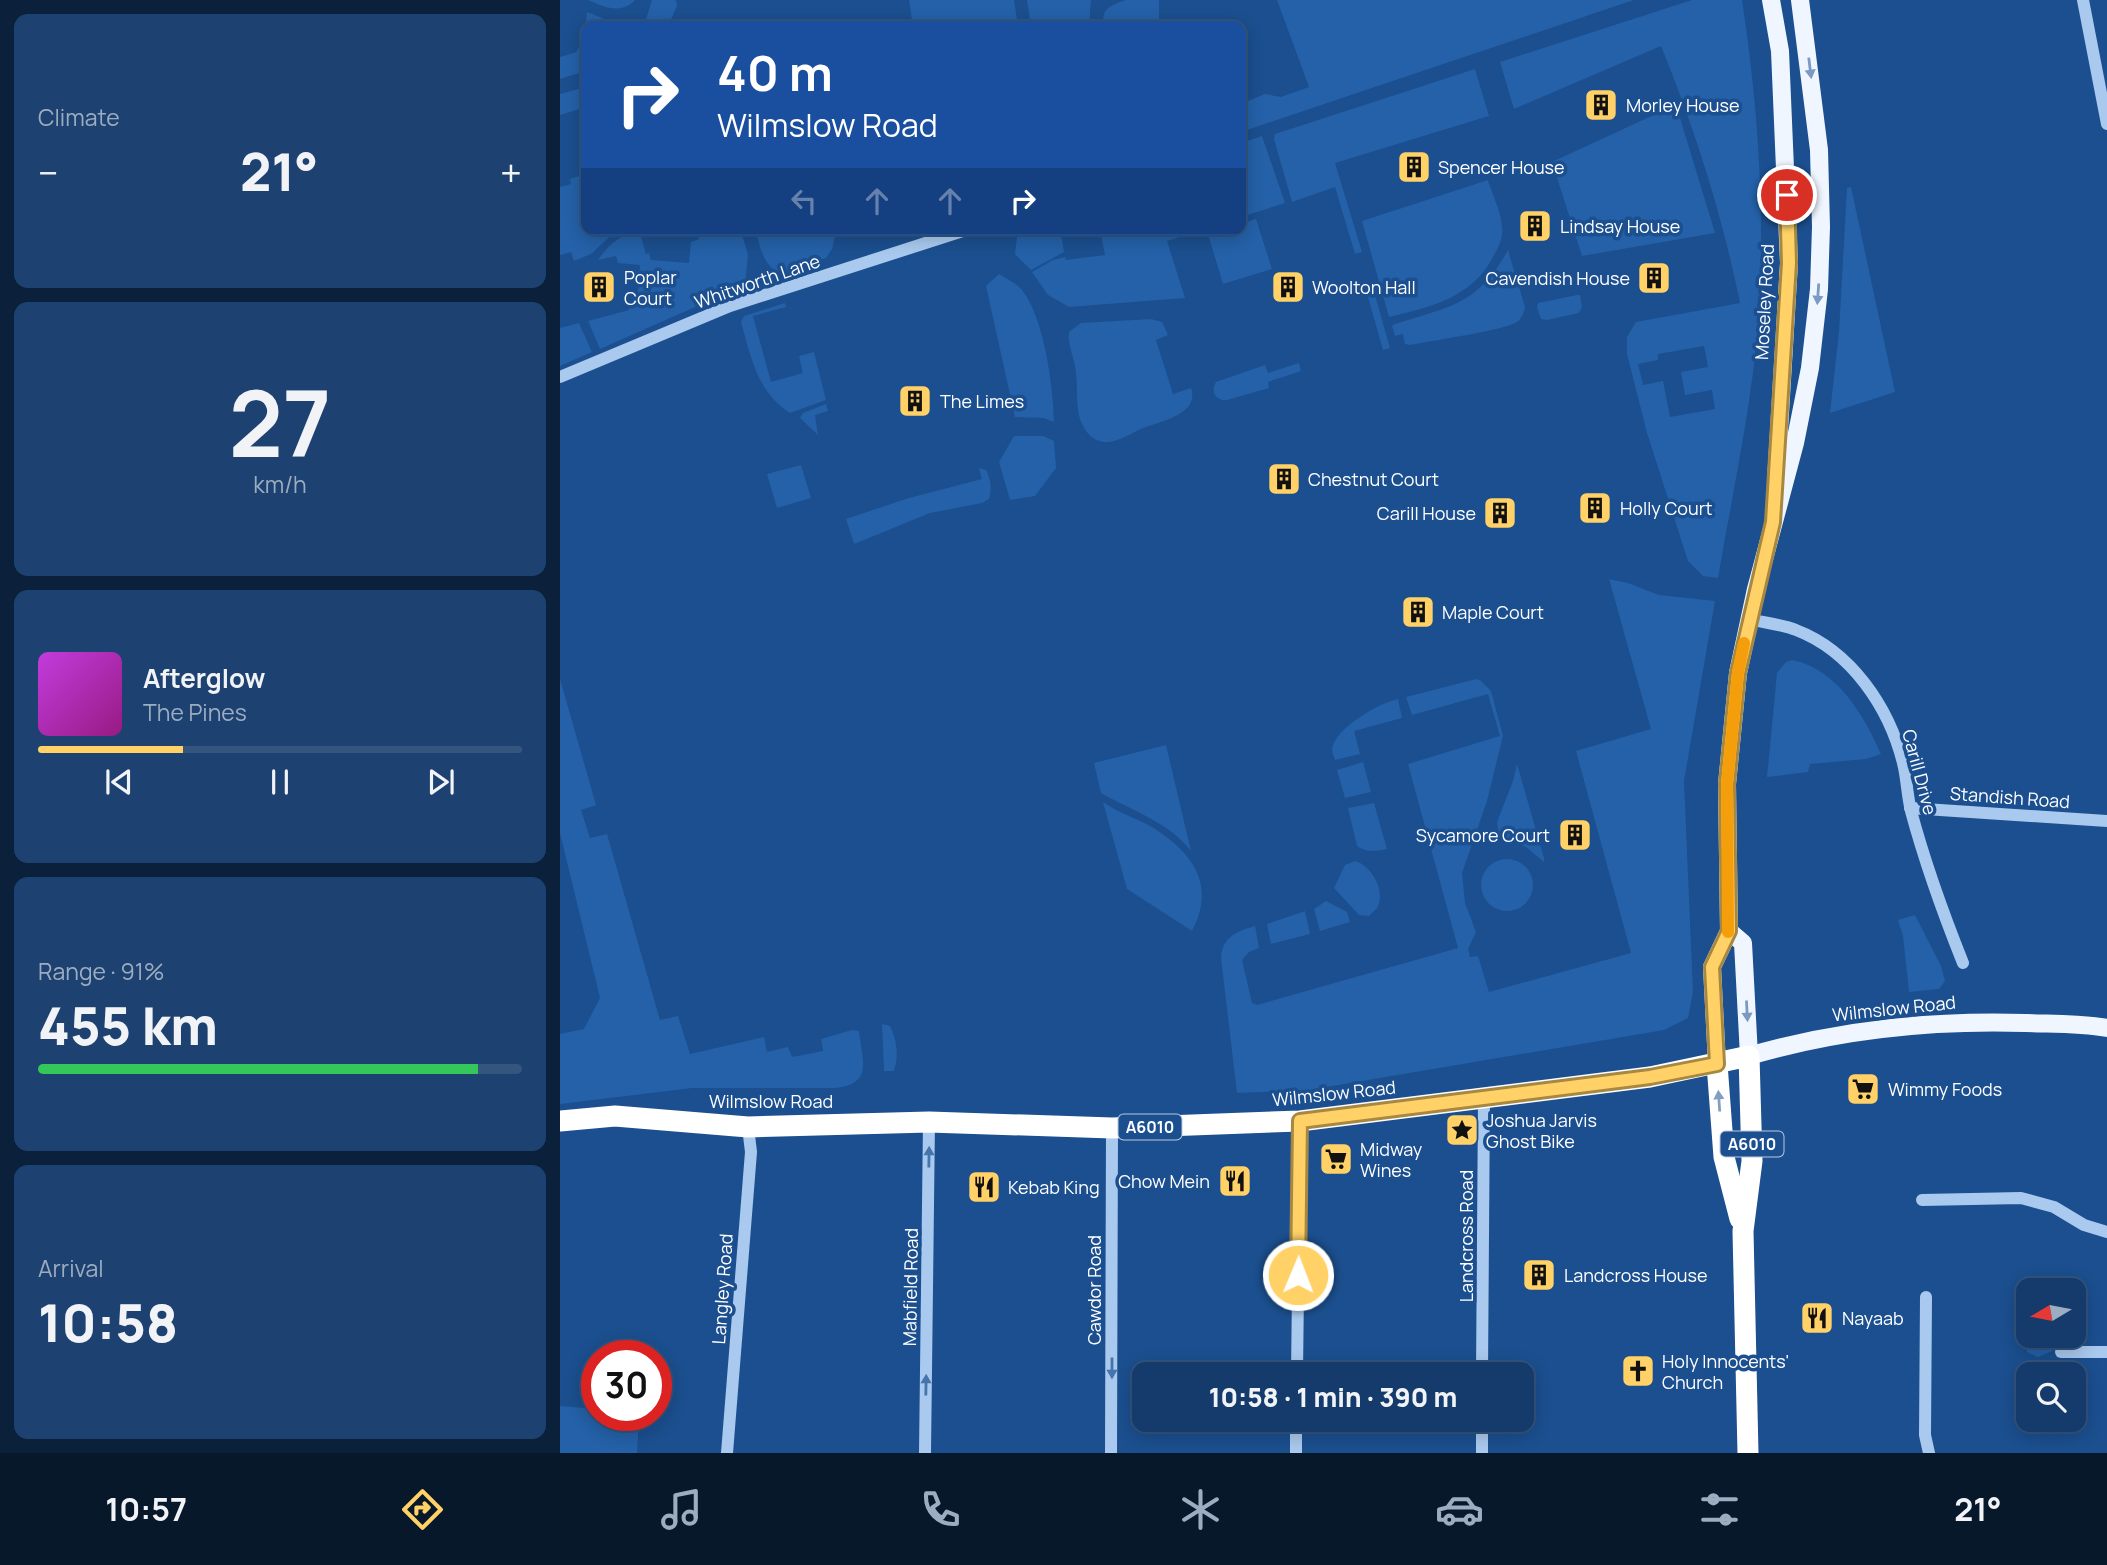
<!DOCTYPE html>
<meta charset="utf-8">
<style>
:root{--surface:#143b6b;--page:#1d4271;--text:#f1f3f6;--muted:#9dadc1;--line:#33557e;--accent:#ffd166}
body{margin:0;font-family:Manrope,sans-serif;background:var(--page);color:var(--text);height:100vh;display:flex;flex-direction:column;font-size:26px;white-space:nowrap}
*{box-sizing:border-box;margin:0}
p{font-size:23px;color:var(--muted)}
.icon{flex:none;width:38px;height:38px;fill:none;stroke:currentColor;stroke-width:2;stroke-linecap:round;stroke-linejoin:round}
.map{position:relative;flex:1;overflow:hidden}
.panel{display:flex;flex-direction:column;gap:14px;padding:14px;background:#0b203b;width:560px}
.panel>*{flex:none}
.guide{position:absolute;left:21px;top:21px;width:665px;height:214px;border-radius:14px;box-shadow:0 4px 18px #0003,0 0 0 2px var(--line);background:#1a4fa0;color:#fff;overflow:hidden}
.needle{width:46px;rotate:260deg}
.controls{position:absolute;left:1456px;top:1278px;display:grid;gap:14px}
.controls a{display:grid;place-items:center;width:70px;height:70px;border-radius:14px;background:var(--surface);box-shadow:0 4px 18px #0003,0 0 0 2px var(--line);font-size:35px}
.speed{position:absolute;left:21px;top:1340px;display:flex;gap:14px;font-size:35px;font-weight:700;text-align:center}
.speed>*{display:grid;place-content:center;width:91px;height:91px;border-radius:50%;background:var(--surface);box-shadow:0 4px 18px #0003,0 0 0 2px var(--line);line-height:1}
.speed .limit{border:10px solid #d22;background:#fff;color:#111}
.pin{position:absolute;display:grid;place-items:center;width:60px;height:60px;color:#fff;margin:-30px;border:4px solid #fff;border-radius:50%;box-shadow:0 2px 7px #0007}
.me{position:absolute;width:77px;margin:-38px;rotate:1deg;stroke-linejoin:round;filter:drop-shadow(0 0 5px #0008)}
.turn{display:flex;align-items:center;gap:24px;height:147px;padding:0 21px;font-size:32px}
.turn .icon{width:91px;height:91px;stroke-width:2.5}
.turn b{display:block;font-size:49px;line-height:60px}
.lanes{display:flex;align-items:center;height:66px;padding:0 21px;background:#0003;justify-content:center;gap:35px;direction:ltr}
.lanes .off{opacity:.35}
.big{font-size:52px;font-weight:800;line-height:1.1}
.panel .card{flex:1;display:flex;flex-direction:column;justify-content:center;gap:10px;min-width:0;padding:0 24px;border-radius:14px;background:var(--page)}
.panel .dial{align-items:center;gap:0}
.dial b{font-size:91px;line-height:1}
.song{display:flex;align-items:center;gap:21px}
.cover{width:84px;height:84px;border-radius:10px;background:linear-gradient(135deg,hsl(290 70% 55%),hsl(310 70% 35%))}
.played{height:7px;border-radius:4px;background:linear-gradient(90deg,var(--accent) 30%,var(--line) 30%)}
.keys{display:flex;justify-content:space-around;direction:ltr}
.heat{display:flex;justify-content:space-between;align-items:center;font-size:38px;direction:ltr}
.charge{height:10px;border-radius:5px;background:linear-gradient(90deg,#34c759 91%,var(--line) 0)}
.trip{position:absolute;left:572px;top:1362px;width:402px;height:70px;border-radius:14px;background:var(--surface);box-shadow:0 4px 18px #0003,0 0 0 2px var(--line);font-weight:800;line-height:70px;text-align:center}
.dock{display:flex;height:112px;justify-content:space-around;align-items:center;background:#08182b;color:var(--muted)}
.dock .icon{width:49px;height:49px}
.dock .active{color:var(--accent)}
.dock b{font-size:32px;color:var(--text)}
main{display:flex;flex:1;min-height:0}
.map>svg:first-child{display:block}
</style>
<main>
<section class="panel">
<div class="card"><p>Climate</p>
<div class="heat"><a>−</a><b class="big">21°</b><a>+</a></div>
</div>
<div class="card dial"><b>27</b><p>km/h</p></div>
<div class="card">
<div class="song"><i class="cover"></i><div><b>Afterglow</b><p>The Pines</p></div></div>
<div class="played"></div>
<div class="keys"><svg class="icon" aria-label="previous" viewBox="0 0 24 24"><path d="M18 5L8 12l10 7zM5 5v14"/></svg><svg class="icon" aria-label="pause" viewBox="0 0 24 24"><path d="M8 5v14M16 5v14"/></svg><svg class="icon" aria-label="next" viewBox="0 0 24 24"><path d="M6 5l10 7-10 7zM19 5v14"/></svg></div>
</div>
<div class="card"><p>Range · 91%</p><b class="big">455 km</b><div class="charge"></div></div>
<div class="card"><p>Arrival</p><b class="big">10:58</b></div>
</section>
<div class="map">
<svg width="1547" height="1453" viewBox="0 0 1547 1453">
<rect width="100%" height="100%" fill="#1b4f8f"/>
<g fill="#2461a8" fill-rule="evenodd">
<path d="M28,0H75C61,15 44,7 28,0Z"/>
<polygon points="92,0 116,0 117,6 108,26 84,26"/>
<polygon points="349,0 454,0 458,26 353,26"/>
<polygon points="467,0 531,0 529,26 471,26"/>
<path d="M566,0H599V26H544C540,9 551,5 566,0Z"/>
<polygon points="717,0 1074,0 681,132 681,104 705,94 721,97 749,87"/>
<path d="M1132,0H1182C1197,97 1204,195 1200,293C1196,388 1174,484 1158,578L1143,576L1128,561L1087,433L1067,354V337L1076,322L1180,303C1162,214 1135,130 1101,46L954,109L940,62ZM1144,346L1148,367L1121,372L1125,395L1152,390L1155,409L1110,417L1103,381L1083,385L1078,364L1098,360V354Z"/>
<polygon points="27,12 62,26 26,26 26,71 0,79 0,57 17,52 17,49 24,47"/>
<polygon points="915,69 929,116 775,163 802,252 795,254 775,187 732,202 714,139 715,134"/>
<polygon points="26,87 26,107 0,115 0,94"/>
<polygon points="1113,106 1117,108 1155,233 1022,256 992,162"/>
<polygon points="702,136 725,203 681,217 681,143"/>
<polygon points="26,174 26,229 58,229 31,254 14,261 11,252 0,255 0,187 11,184 10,179"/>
<path d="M928,180C932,194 941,211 942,226C944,237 938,248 933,257C912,298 870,307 829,317L802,221Z"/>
<polygon points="1291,187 1335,392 1270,413 1279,332 1287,188"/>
<polygon points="696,219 712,269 663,284 648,234 664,229 681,229 681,224"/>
<path d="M136,229H180L188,254L185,285L40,349L28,321L69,310V306L77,303L80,265L58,263L56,256L38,260C49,244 60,235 79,230L86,254L89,253L91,260L129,263L131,242L139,239Z"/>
<path d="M195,229H265L266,232L276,231L272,249L266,258L221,274C202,265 201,248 195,229Z"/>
<polygon points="458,229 500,229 504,252 471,270 455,254"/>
<polygon points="540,229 644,229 607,241 625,298 509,307 488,295 472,272 493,260 505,257 506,260 545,255"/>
<path d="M948,250L965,307C964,313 962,318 957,322C946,330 870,341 850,345L845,344L843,334L835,336L832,326L835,324C892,306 917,305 948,250Z"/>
<path d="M439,274C445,278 452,281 458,286C483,308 494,389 494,422L484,418L455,417L426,286Z"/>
<polygon points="813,288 830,348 823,350 806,290"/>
<polygon points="1017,295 1020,295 1022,307 1019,313 987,320 981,319 977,307 978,303"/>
<path d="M225,303L226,307L193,316L211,382L243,373L239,356L254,352L266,400L230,413C197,392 191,357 181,322L184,316Z"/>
<path d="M591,319L602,322L608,335L596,340L613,394L631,388C641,416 595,422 579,430C568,435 556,443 544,442C534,441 527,434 523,426C515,412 518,390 516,373C515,359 507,345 509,332L521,323Z"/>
<polygon points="19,323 32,352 0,366 0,328"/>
<path d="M739,363L741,371L708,382L709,388L667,400C656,401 650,392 656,382L705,365L708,373Z"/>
<polygon points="266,404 268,411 255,415 258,435 240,418 243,413"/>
<polygon points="454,436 483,436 494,441 496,468 475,496 450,500 439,462"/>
<polygon points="241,465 251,498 217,508 207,474"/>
<path d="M419,468L426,470C431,480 432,488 429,499L422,503L370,513L294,544L286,519L349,498L422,479Z"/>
<path d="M1049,579L1068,583L1099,595L1155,601L1124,781L1133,992L1128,1018L1104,1030L749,1090L677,1093L661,958C662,937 677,931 695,926L699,948L689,952L682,960L692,1003L697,1005L898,948L848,764L940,736L928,694L852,715L846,697L916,679L921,681L931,691L943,736L927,801L902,873L905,903L916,932L908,949L910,957L918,956L929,992L1071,953L1016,751L1091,729Z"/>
<path d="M1232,660C1278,669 1304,716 1321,754L1306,759L1250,764L1248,772L1207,777L1217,673L1226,662Z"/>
<path d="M0,679L36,805L21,810L30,838L47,834L100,1020L118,1016L130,1054L204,1037L207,1052L228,1047L232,1057L263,1051L261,1039L292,1030L299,1031C302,1060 314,1084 275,1088H132L0,1104V1034L24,1029L40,998L0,833Z"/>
<path d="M838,699L842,718L794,731L800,754L775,760C774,756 772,753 772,749C775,728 819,703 838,699Z"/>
<path d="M606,745L631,851C609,822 572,811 541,793L534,763Z"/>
<polygon points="803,762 811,792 785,798 777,770"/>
<polygon points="957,764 984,858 984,862 966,847 943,836 938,829 937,822 953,781"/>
<path d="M543,802C558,813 576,818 592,827C632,852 657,885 632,931L567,889Z"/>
<path d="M814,803L827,849C817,851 806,853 797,846L788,808Z"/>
<circle cx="947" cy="885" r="26"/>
<path d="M795,861C811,865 827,892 817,908C817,909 809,915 809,916L799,915L774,888L785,865Z"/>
<polygon points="766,901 787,912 790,922 760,931 754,909"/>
<polygon points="745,911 750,934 711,944 707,924"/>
<polygon points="1355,915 1381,966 1385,981 1379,989 1349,992 1343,936 1338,920"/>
<path d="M322,1024L330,1026C337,1041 339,1055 334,1071H324Z"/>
<polygon points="1468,1332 1468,1335 1492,1335 1492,1351 1478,1357 1467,1352 1466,1334"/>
<polygon points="0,1406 37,1409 37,1416 79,1416 77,1453 0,1453"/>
</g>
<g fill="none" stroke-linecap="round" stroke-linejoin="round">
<g stroke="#a9c9ee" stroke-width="12">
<polyline points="1523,0 1547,124"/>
<polyline points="0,377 170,306 409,229"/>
<path d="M1189,619C1204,623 1222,624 1236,630C1291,651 1329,707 1343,763C1347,779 1347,795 1351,811C1365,863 1383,913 1403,963"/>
<polyline points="1350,808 1547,821"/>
<polyline points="1362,1200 1461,1198 1494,1207 1524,1225 1547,1232"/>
<polyline points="1366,1297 1365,1435 1369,1453"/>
<polyline points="1501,1352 1547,1352"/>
<polyline points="737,1374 740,1121"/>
<polyline points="922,1374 924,1098"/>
<polyline points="167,1453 191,1152 188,1127"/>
<polyline points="365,1453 369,1122"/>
<polyline points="551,1453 552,1128"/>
<polyline points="736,1453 736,1419"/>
<polyline points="922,1453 922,1419"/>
</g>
<g stroke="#f0f6ff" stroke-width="18">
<polyline points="1211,0 1220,51 1229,263 1216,480"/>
<path d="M1169,931L1183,943L1189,1056C1278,1030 1373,1020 1466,1023C1493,1024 1520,1023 1547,1028"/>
<polyline points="1157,1064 1152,967 1169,931 1167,784 1178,673 1196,589 1235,443 1250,368 1259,289 1261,227 1259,150 1240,0"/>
</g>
<g stroke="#fff" stroke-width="21">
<polyline points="1157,1064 1164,1157 1180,1219"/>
<polyline points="0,1121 55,1116 188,1127 369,1122 552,1128 740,1121 1090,1077 1189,1056 1192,1161 1183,1231 1188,1453"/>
</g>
</g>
<defs><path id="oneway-solid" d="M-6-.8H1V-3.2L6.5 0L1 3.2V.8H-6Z" transform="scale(1.75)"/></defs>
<g fill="#7b9ac1">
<use href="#oneway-solid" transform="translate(1250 68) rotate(83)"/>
<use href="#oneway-solid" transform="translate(1258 294) rotate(94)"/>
<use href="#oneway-solid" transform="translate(1187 1011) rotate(87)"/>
</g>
<use fill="#829ec1" href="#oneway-solid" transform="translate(1159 1101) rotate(-94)"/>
<g fill="#4674ac">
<use href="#oneway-solid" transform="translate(369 1157) rotate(-89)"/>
<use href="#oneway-solid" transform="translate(552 1368) rotate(90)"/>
<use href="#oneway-solid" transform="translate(366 1385) rotate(-89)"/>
</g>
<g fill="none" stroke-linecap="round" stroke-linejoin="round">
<defs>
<polyline id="route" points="738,1275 740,1121 1090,1077 1157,1064 1152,967 1169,931 1167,784 1178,673 1213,522 1229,263 1227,195"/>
</defs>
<use href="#route" stroke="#a68842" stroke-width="18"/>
<use href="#route" stroke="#ffd166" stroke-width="12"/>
<polyline stroke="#f59e0b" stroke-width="12" points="1168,932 1167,784 1178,673 1184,643"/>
</g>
<defs>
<symbol id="building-square" viewBox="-11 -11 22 22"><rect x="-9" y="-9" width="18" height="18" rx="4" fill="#ffd166" stroke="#1b4f8f"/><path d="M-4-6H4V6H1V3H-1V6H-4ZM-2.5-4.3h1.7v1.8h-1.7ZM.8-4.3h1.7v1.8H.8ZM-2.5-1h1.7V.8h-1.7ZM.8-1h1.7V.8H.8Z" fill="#111"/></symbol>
<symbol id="supermarket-square" viewBox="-11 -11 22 22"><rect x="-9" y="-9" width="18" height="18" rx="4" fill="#ffd166" stroke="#1b4f8f"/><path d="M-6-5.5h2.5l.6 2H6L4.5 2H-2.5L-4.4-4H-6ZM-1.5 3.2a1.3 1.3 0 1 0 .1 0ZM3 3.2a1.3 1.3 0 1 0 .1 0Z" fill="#111"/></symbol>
<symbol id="sight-square" viewBox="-11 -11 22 22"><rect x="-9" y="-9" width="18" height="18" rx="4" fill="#ffd166" stroke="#1b4f8f"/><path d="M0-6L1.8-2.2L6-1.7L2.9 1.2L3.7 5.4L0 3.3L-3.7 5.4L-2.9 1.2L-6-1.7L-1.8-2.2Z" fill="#111"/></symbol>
<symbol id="restaurant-square" viewBox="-11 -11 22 22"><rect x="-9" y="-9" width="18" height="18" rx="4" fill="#ffd166" stroke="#1b4f8f"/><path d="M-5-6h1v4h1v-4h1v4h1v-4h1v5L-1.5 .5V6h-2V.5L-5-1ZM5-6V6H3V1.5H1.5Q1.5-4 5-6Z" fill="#111"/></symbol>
<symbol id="church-square" viewBox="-11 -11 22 22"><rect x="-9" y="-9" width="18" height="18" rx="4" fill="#ffd166" stroke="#1b4f8f"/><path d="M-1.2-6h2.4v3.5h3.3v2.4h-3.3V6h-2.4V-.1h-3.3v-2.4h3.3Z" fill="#111"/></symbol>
</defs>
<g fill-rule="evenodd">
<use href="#building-square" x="1022" y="86" width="38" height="38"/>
<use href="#building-square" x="835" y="148" width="38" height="38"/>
<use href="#building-square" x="956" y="207" width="38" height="38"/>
<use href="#building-square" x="1075" y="259" width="38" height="38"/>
<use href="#building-square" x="20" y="268" width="38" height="38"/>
<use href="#building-square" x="709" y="268" width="38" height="38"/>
<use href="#building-square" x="336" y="382" width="38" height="38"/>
<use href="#building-square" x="705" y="460" width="38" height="38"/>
<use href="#building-square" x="1016" y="489" width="38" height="38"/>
<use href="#building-square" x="921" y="494" width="38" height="38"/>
<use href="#building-square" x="839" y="593" width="38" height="38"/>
<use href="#building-square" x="996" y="816" width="38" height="38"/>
<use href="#supermarket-square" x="1284" y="1070" width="38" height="38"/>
<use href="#sight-square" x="883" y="1111" width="38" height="38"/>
<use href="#supermarket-square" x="757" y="1140" width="38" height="38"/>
<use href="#restaurant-square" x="656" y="1162" width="38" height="38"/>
<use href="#restaurant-square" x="405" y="1168" width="38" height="38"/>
<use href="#building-square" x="960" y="1256" width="38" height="38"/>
<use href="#restaurant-square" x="1238" y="1299" width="38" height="38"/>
<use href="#church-square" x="1059" y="1352" width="38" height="38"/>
</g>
<g text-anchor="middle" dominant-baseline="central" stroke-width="7" stroke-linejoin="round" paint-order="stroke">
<g fill="#1b4f8f" stroke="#bbcadd" stroke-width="2">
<rect x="558.5" y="1114.5" width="63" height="25" rx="5"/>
<rect x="1160.5" y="1131.5" width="63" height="25" rx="5"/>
</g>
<g font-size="16" font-weight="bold" fill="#fff">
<text x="590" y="1127">A6010</text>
<text x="1192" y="1144">A6010</text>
</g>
<g font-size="18" fill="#fff" stroke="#1b4f8f" text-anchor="start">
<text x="1066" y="105">Morley House</text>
<text x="878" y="167">Spencer House</text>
<text x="1000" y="226">Lindsay House</text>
<text x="64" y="277">Poplar<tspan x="64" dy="21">Court</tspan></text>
<text x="1070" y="278" text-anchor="end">Cavendish House</text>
<text x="752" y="287">Woolton Hall</text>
<text x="380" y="401">The Limes</text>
<text x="748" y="479">Chestnut Court</text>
<text x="1060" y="508">Holly Court</text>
<text x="916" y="513" text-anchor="end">Carill House</text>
<text x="882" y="612">Maple Court</text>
<text x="990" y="835" text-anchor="end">Sycamore Court</text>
<text x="1328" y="1089">Wimmy Foods</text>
<text x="926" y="1120">Joshua Jarvis<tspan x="926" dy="21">Ghost Bike</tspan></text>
<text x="800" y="1149">Midway<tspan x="800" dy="21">Wines</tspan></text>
<text x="650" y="1181" text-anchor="end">Chow Mein</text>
<text x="448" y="1187">Kebab King</text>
<text x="1004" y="1275">Landcross House</text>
<text x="1282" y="1318">Nayaab</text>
<text x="1102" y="1361">Holy Innocents'<tspan x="1102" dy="21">Church</tspan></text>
</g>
<g font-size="18" fill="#fff" stroke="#1b4f8f">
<text transform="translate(197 281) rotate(-19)">Whitworth Lane</text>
<text transform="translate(1204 302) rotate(-87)">Moseley Road</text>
<text transform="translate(1360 772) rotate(75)">Carill Drive</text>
<text transform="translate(1450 797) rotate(4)">Standish Road</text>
<text transform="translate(1334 1008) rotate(-6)">Wilmslow Road</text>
<text transform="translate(774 1093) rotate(-6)">Wilmslow Road</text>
<text x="211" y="1101">Wilmslow Road</text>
<text transform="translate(906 1236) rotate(-90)">Landcross Road</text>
<text transform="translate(350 1287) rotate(-89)">Mabfield Road</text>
<text transform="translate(162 1289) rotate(-86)">Langley Road</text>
<text transform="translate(534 1290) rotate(-90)">Cawdor Road</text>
</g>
</g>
</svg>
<div class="controls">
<a><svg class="needle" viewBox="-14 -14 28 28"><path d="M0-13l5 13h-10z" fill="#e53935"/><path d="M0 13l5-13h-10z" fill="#9dadc1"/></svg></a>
<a><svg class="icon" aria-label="search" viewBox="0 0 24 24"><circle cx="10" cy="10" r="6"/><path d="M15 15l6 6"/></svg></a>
</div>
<div class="speed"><div class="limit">30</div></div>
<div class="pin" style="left:1227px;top:195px;background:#d93025"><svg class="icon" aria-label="arrive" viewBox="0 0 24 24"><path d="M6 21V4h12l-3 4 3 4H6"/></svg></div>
<svg class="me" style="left:738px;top:1275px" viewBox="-20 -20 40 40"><circle r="17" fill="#ffd166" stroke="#fff" stroke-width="3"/><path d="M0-11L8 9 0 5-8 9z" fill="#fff"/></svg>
<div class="trip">10:58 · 1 min · 390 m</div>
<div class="guide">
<div class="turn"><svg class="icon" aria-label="right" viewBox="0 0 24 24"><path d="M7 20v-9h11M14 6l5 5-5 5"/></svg><div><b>40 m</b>Wilmslow Road</div></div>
<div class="lanes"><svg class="icon off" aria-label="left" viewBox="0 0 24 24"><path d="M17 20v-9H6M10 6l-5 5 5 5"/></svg><svg class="icon off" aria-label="ahead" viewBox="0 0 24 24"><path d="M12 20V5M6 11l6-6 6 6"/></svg><svg class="icon off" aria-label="ahead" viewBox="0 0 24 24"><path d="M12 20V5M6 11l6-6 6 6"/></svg><svg class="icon" aria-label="right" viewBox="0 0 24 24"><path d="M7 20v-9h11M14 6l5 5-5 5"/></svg></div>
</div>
</div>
</main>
<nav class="dock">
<b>10:57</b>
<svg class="icon active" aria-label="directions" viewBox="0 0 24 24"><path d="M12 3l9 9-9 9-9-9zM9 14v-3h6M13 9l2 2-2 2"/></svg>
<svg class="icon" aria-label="music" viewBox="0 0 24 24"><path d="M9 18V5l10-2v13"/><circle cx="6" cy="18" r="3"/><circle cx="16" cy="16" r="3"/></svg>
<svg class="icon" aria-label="phone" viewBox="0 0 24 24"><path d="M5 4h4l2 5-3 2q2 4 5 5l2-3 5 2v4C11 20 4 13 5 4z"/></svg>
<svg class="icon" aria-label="climate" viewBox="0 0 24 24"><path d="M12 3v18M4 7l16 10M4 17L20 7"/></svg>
<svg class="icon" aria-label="car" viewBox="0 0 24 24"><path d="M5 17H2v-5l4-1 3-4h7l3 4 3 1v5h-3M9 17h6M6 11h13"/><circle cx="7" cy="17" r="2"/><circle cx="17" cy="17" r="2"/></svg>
<svg class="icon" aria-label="filters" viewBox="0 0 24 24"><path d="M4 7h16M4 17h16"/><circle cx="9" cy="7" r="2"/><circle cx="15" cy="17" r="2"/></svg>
<b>21°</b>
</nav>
